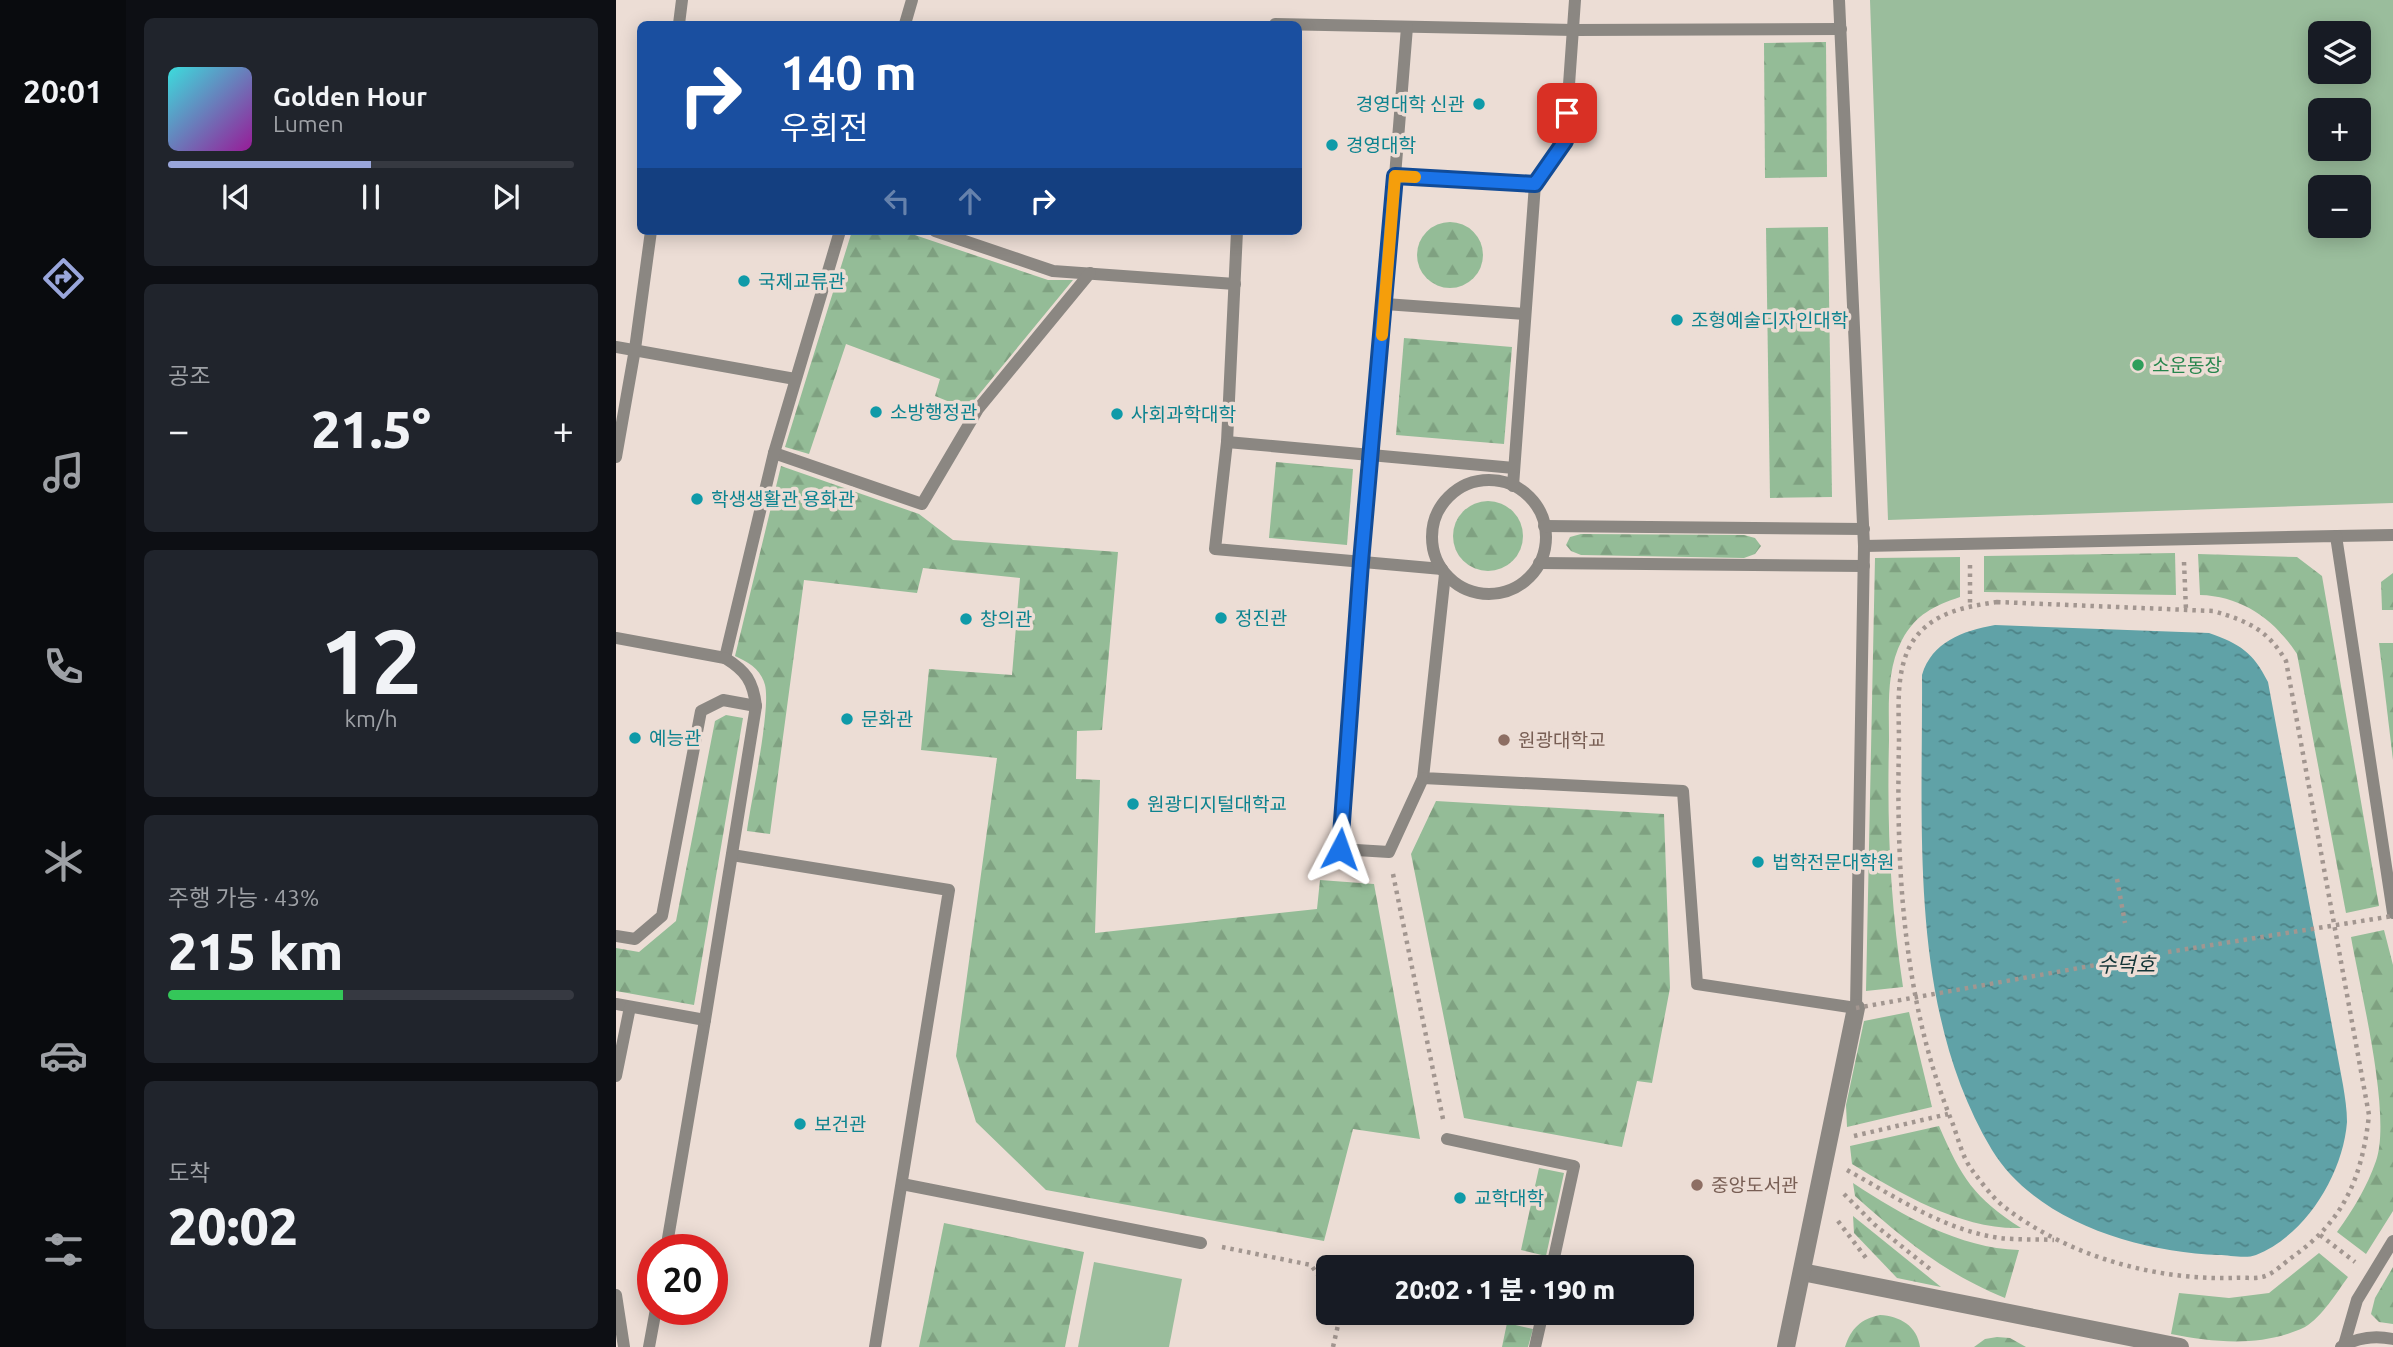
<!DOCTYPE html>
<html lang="ko">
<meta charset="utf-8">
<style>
:root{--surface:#171b24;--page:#20242c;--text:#f1f3f6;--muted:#9ea1a6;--line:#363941;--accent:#99a6db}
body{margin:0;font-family:Ubuntu,"Noto Sans KR",sans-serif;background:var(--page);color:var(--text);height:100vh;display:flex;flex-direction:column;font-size:26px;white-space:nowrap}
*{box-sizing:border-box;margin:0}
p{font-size:23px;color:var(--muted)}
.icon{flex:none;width:38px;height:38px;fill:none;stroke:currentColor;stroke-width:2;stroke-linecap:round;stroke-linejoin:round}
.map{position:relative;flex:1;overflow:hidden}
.sheet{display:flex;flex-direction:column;gap:18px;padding:18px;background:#0d0f14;width:490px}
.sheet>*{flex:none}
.banner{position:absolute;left:21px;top:21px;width:665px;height:214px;border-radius:10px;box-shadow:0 4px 18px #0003;background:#1a4fa0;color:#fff;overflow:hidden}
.tools{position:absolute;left:1692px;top:21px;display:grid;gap:14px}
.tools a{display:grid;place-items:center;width:63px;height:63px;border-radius:10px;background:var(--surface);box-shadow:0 4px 18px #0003;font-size:35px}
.speed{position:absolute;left:21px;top:1234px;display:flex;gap:14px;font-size:35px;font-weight:700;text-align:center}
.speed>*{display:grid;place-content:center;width:91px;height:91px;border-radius:50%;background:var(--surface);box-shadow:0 4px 18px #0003;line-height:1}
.speed .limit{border:10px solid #d22;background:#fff;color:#111}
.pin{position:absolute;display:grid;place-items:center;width:60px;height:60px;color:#fff;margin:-30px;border-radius:14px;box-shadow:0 4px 10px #0006}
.me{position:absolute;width:77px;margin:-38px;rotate:4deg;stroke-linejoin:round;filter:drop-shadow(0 0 5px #0008)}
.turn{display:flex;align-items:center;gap:24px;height:147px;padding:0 28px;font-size:32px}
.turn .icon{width:91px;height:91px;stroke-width:2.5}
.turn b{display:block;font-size:49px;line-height:60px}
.lanes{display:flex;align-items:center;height:66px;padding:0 28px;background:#0003;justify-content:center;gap:35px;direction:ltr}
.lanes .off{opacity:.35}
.big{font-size:52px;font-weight:800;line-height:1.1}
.sheet .tile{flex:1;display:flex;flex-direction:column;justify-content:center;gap:10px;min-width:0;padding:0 24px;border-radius:10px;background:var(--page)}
.sheet .dial{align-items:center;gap:0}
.dial b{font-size:91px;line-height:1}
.song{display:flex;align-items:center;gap:21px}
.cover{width:84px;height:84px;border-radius:10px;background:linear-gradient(135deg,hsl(180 70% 55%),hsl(300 70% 35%))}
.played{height:7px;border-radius:4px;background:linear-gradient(90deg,var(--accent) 50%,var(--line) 50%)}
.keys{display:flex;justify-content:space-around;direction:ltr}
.heat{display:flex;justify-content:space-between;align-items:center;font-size:38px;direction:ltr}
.charge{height:10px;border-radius:5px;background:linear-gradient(90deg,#34c759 43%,var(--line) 0)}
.trip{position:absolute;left:700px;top:1255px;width:378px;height:70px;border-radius:10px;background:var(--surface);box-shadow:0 4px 18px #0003;font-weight:800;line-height:70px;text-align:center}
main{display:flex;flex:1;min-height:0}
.tab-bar{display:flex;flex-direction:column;width:126px;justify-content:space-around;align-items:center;background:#090b0e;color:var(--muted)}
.tab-bar .icon{width:49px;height:49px}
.tab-bar .active{color:var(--accent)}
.tab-bar b{font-size:32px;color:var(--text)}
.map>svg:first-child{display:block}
</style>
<main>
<nav class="tab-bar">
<b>20:01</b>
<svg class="icon active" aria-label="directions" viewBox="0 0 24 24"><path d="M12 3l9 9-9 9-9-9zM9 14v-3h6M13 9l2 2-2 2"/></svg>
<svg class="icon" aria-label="music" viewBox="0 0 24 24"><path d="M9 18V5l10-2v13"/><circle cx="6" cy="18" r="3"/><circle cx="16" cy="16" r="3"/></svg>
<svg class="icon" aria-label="phone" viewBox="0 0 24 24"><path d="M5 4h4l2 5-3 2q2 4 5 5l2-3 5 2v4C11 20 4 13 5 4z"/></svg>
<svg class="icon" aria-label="climate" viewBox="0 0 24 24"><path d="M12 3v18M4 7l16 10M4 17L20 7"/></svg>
<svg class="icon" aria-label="car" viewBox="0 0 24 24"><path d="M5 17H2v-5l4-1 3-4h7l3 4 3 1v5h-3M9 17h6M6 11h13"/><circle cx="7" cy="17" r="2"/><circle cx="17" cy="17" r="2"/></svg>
<svg class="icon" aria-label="filters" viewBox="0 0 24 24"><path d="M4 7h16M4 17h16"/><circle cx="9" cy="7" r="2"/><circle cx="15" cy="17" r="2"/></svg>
</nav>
<section class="sheet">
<div class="tile">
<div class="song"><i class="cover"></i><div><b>Golden Hour</b><p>Lumen</p></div></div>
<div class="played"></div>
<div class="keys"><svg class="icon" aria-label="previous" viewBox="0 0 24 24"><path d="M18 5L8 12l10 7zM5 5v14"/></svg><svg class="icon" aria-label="pause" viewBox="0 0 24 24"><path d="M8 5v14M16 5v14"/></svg><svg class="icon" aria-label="next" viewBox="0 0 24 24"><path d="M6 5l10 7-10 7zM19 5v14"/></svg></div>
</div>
<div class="tile"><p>공조</p>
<div class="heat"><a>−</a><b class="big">21.5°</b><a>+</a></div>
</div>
<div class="tile dial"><b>12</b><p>km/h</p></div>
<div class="tile"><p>주행 가능 · 43%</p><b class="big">215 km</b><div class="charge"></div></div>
<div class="tile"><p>도착</p><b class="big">20:02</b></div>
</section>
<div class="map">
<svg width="1777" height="1347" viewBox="0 0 1777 1347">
<defs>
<pattern id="forest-firs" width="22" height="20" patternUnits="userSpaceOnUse" patternTransform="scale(1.75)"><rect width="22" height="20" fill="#94bc97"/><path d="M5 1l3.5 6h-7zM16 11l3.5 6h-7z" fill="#7fa181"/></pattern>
<pattern id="water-ripples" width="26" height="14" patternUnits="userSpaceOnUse" patternTransform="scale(1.75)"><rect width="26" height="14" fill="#60a2a7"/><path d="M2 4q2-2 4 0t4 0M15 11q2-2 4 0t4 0" fill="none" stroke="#4e8387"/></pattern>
</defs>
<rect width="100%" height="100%" fill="#ecddd5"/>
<g fill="#9abd9c" fill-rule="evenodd">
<path d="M1254,0H1777V503L1272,520ZM1704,33H1743V72H1704ZM1704,110H1743V149H1704ZM1704,187H1743V226H1704Z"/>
<polygon points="478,1262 566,1279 553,1347 462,1347"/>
</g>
<g fill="url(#forest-firs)">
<polygon points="1210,42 1211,177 1149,178 1148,43"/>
<circle cx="834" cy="255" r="33"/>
<polygon points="1212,227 1216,497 1154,498 1150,228"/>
<polygon points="236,231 287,231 432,280 457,280 351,409 319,396 324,379 230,344 193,454 169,447"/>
<polygon points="788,338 896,347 888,444 780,435"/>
<polygon points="660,462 737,469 731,545 653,538"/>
<path d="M165,466L303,514L337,540L502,552L486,730L461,731L460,779L484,780L479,933L701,909L704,880L758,884L804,1139L737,1129L708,1241L430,1190L360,1122L340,1056L381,758L305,750L313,669L396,675L404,578L307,568L301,593L188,580L154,834L131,831C135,801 155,709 149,685C145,669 132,662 119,656Z"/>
<circle cx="872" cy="536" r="35"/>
<polygon points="965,534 1128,535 1139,538 1145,546 1139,554 1128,558 965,555 955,551 950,545 954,537"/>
<polygon points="1559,553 1560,595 1368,592 1368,556"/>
<path d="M1582,554L1681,557L1706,576L1763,906L1730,913L1681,654C1659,620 1626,596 1584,595Z"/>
<path d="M1344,557V597C1318,606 1300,614 1286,640C1270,671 1273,707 1273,740C1271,827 1274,900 1287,987L1250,991L1259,558Z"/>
<polygon points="1777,573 1777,610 1766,610 1765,582"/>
<polygon points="1763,643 1777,643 1777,760"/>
<polygon points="110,715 127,718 78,1005 0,991 0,948 23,952 60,921 99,721"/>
<polygon points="820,801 1048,814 1054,988 1036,1083 1021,1081 1006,1147 848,1118 795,854"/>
<path d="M1768,930L1777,965V1211L1750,1254L1721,1232C1737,1210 1751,1187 1760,1161C1776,1115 1744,989 1735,937Z"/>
<polygon points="1293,1012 1316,1107 1231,1127 1230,1105 1248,1021"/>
<path d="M1323,1126C1345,1177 1358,1198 1405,1228C1346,1230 1285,1194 1236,1164L1234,1146Z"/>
<polygon points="923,1168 948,1173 930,1256 905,1250"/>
<path d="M1237,1183C1287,1216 1343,1248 1403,1250L1389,1298C1326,1272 1289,1240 1239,1196Z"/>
<polygon points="1237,1216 1325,1287 1281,1278 1238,1233"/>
<polygon points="328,1223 468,1252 449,1347 303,1347"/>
<path d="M1703,1253L1732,1277C1721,1292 1706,1317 1689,1327C1647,1347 1600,1343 1555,1334L1563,1293L1613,1298L1653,1293Z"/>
<polygon points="1777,1267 1777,1324 1763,1322 1755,1314 1759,1298"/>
<path d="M1264,1315C1284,1316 1301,1326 1304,1347H1229C1235,1328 1245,1319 1264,1315Z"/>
<polygon points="891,1323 917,1329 912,1347 886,1347"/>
<polygon points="1381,1337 1394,1338 1410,1347 1358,1347 1369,1339"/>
</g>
<path fill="url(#water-ripples)" d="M1379,625L1593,633C1624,644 1637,652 1652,682L1727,1085C1729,1097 1731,1110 1731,1122C1727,1174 1690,1235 1640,1255C1630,1259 1613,1255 1603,1255C1523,1252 1420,1222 1376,1150C1292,1010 1307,832 1306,675C1316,642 1346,631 1379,625Z"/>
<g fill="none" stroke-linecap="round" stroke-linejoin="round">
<g stroke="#a29690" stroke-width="4.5" stroke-dasharray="3.5 5" stroke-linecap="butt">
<polyline points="1568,562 1570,610"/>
<polyline points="1354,565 1354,606"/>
<path d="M1381,602L1597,611C1632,621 1652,630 1670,661L1753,1115C1746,1178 1728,1221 1675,1258C1667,1264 1656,1275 1646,1277C1637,1279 1626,1277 1617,1278C1539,1280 1455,1257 1391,1209C1378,1200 1366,1183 1356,1170C1346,1157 1342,1137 1336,1122C1287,1001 1280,870 1283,742C1283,710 1279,673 1295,644C1314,613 1347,607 1381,602Z"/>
<polyline points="777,874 827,1119"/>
<polyline points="1501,879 1509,923"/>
<polyline points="1238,1136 1332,1114"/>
<path d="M1231,1170C1280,1197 1327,1230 1384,1238C1401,1240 1420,1239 1438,1240"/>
<polyline points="1228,1194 1259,1225 1314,1269"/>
<polyline points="1222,1221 1250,1258"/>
<polyline points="1704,1235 1739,1262"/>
<polyline points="606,1247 695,1265 712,1289"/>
<polyline points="717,1347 725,1312"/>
</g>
<g stroke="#8b8782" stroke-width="12">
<polyline points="63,24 66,0"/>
<polyline points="289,24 296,0"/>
<polyline points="659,24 958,30 1225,29"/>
<polyline points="779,176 791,27"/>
<polyline points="319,231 437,271 619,284"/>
<polyline points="621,231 611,442 599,549 826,569"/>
<polyline points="769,304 909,314"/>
<polyline points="0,347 179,379"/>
<polyline points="611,442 898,468"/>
<polyline points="158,453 306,504 362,409 474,273"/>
<polyline points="0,457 19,349 35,231"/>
<circle cx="873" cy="537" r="57"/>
<polyline points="897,486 919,184"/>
<polyline points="928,526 1248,529"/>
<polyline points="1720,536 1777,535"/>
<polyline points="1248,546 1720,536 1777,913"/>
<polyline points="923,563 1248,566"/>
<polyline points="829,574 807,778 1067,791 1081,984 1240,1008 1248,546 1223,0"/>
<polyline points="0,638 109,658 158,453 224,231"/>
<polyline points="807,778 773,852 724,849 745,562 779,176 919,184 949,141 959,0"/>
<polyline points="116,855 333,890 259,1347"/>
<polyline points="0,936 19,939 46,916 85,711 107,700 140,706"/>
<polyline points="0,1004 89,1020 50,1250"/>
<path d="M89,1020L140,706C137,681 130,671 109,658"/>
<polyline points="0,1076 14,1007"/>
<polyline points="831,1139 958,1166 936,1267"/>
<polyline points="286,1184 585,1243"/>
<polyline points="0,1295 8,1347"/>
<polyline points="1728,1345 1741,1300 1777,1241"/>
<polyline points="33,1347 40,1309"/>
<polyline points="919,1347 927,1312"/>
<path d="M1725,1347C1742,1337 1758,1335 1777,1339"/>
</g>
<g stroke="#8b8782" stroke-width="18">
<polyline points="1186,1272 1564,1347"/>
<polyline points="1170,1347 1240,1008"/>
</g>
<g stroke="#a29690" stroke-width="4.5" stroke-dasharray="3.5 5" stroke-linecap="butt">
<polyline points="1552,952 1777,916"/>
<polyline points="1240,1008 1480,965"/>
</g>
</g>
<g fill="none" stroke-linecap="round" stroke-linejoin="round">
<defs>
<polyline id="route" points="724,849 745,562 779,176 919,184 949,141 951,113"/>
</defs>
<use href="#route" stroke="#114b97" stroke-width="18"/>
<use href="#route" stroke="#1a73e8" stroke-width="12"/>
<polyline stroke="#f59e0b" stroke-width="12" points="766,335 779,176 799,177"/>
</g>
<g fill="#0f9aa8" stroke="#ecddd5" stroke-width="2.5">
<circle cx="863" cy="104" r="7"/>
<circle cx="716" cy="145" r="7"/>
<circle cx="128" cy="281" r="7"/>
<circle cx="1061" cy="320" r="7"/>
<circle cx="260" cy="412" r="7"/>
<circle cx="501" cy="414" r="7"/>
<circle cx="81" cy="499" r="7"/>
<circle cx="605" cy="618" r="7"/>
<circle cx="350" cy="619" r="7"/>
<circle cx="231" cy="719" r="7"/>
<circle cx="19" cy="738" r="7"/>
<circle cx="517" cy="804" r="7"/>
<circle cx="1142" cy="862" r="7"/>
<circle cx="184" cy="1124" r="7"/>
<circle cx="844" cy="1198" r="7"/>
</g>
<circle fill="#2e9e5b" stroke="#ecddd5" stroke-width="2.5" cx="1522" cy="365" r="7"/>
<g fill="#8d6e63" stroke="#ecddd5" stroke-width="2.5">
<circle cx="888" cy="740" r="7"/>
<circle cx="1081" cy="1185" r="7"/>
</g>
<g text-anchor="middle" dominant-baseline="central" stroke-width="7" stroke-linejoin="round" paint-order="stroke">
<g font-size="19" fill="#0d838f" stroke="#ecddd5" text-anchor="start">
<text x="849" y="104" text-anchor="end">경영대학 신관</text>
<text x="730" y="145">경영대학</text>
<text x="142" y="281">국제교류관</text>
<text x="1075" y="320">조형예술디자인대학</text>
<text x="274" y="412">소방행정관</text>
<text x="515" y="414">사회과학대학</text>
<text x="95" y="499">학생생활관 용화관</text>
<text x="619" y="618">정진관</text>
<text x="364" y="619">창의관</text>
<text x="245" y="719">문화관</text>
<text x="33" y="738">예능관</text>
<text x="531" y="804">원광디지털대학교</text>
<text x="1156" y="862">법학전문대학원</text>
<text x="198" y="1124">보건관</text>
<text x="858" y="1198">교학대학</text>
</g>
<g font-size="19" fill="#27864d" stroke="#ecddd5" text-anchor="start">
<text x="1536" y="365">소운동장</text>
</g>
<g font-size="19" fill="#785e54" stroke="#ecddd5" text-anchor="start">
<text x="902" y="740">원광대학교</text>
<text x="1095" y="1185">중앙도서관</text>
</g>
<g font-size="21" font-style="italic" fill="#133537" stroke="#ecddd5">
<text x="1510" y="964">수덕호</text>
</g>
</g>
</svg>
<div class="tools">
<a><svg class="icon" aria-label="layers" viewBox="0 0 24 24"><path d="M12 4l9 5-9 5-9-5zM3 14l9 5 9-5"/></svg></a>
<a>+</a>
<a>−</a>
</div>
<div class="speed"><div class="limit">20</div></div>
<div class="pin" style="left:951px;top:113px;background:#d93025"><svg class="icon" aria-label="arrive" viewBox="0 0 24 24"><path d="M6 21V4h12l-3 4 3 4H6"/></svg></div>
<svg class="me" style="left:724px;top:849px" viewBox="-20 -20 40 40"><path d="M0-17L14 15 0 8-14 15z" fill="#1a73e8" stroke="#fff" stroke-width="4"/></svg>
<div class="trip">20:02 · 1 분 · 190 m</div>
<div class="banner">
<div class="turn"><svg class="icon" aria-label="right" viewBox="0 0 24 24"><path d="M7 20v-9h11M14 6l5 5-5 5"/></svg><div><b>140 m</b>우회전</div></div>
<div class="lanes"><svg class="icon off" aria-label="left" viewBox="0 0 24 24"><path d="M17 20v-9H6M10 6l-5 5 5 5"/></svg><svg class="icon off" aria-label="ahead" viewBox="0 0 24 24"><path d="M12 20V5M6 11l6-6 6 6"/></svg><svg class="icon" aria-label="right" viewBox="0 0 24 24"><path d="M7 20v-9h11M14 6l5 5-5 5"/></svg></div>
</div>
</div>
</main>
